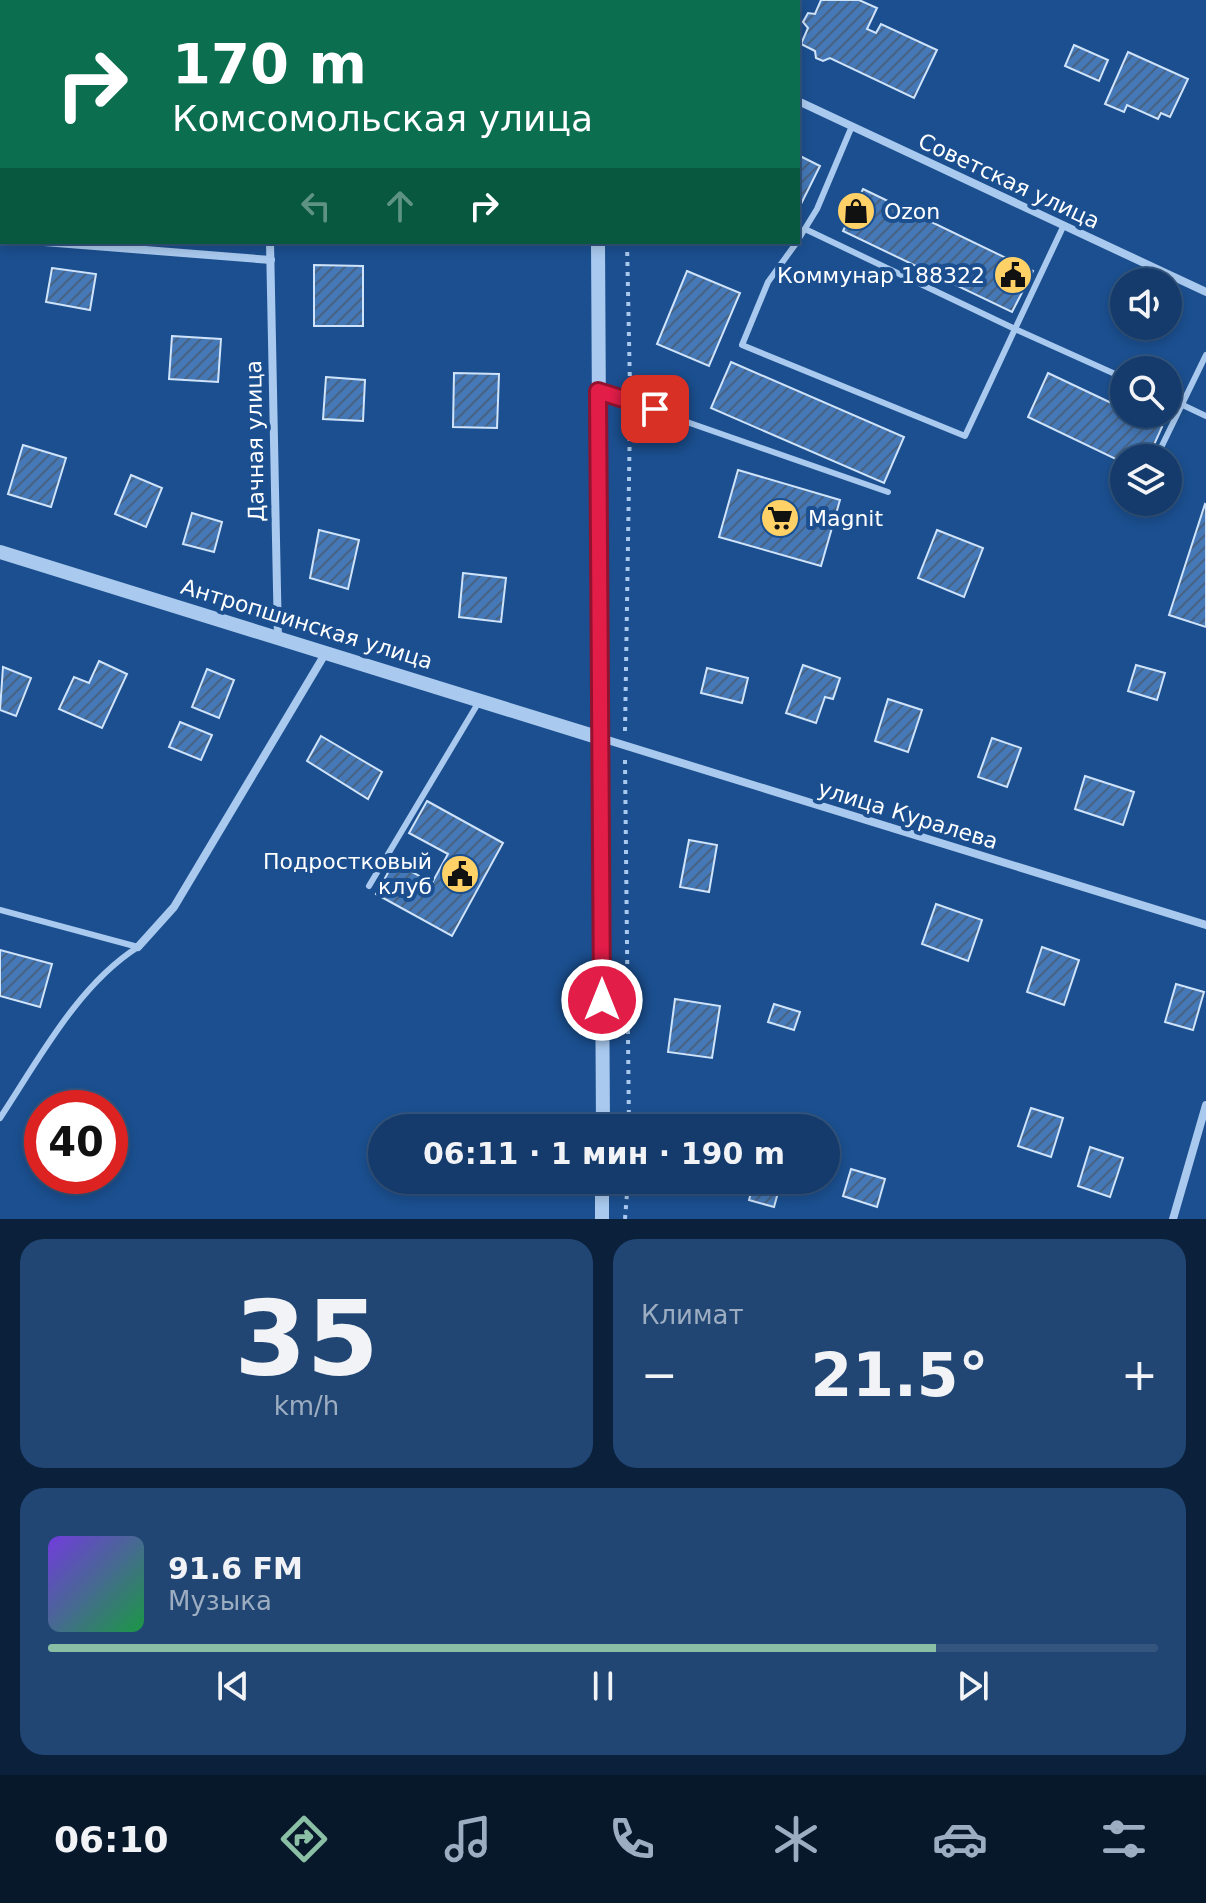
<!DOCTYPE html>
<html lang="ru">
<meta charset="utf-8">
<style>
:root{--surface:#143b6b;--page:#214673;--text:#f1f3f6;--muted:#9dadc1;--line:#33557e;--accent:#8abfa5}
body{margin:0;font-family:"DejaVu Sans",sans-serif;background:var(--page);color:var(--text);height:100vh;display:flex;flex-direction:column;font-size:30px;white-space:nowrap}
*{box-sizing:border-box;margin:0}
p{font-size:26px;color:var(--muted)}
.icon{flex:none;width:44px;height:44px;fill:none;stroke:currentColor;stroke-width:2;stroke-linecap:round;stroke-linejoin:round}
.map{position:relative;height:1219px;overflow:hidden}
.details{display:flex;flex-direction:column;gap:20px;padding:20px;background:#0b203b;flex:1}
.details>*{flex:none}
.top-card{position:absolute;left:0px;top:0px;width:800px;height:244px;box-shadow:0 4px 12px #0003,0 0 0 2px var(--line);background:#0b6e4f;color:#fff;overflow:hidden}
.controls{position:absolute;left:1110px;top:268px;display:grid;gap:16px}
.controls a{display:grid;place-items:center;width:72px;height:72px;border-radius:50%;background:var(--surface);box-shadow:0 4px 12px #0003,0 0 0 2px var(--line);font-size:40px}
.speed{position:absolute;left:24px;top:1090px;display:flex;gap:16px;font-size:40px;font-weight:700;text-align:center}
.speed>*{display:grid;place-content:center;width:104px;height:104px;border-radius:50%;background:var(--surface);box-shadow:0 4px 12px #0003,0 0 0 2px var(--line);line-height:1}
.speed .limit{border:12px solid #d22;background:#fff;color:#111}
.pin{position:absolute;display:grid;place-items:center;width:68px;height:68px;color:#fff;margin:-34px;border-radius:16px;box-shadow:0 4px 12px #0006}
.me{position:absolute;width:88px;margin:-44px;rotate:0deg;stroke-linejoin:round;filter:drop-shadow(0 0 6px #0008)}
.turn{display:flex;align-items:center;gap:28px;height:168px;padding:0 40px;font-size:36px}
.turn .icon{width:104px;height:104px;stroke-width:2.5}
.turn b{display:block;font-size:56px;line-height:68px}
.lanes{display:flex;align-items:center;height:76px;padding:0 40px;background:#0003;justify-content:center;gap:40px;direction:ltr}
.lanes .off{opacity:.35}
.big{font-size:60px;font-weight:800;line-height:1.1}
.details .widget{flex:1;display:flex;flex-direction:column;justify-content:center;gap:12px;min-width:0;padding:0 28px;border-radius:24px;background:var(--page)}
.details .dial{align-items:center;gap:0}
.dial b{font-size:104px;line-height:1}
.song{display:flex;align-items:center;gap:24px}
.cover{width:96px;height:96px;border-radius:12px;background:linear-gradient(135deg,hsl(260 70% 55%),hsl(140 70% 35%))}
.played{height:8px;border-radius:4px;background:linear-gradient(90deg,var(--accent) 80%,var(--line) 80%)}
.keys{display:flex;justify-content:space-around;direction:ltr}
.heat{display:flex;justify-content:space-between;align-items:center;font-size:44px;direction:ltr}
.details .tiles{flex:1;display:grid;gap:20px;grid-template-columns:1fr 1fr}
.widget:last-child{grid-column:span 2}
.trip{position:absolute;left:368px;top:1114px;width:472px;height:80px;border-radius:40px;background:var(--surface);box-shadow:0 4px 12px #0003,0 0 0 2px var(--line);font-weight:800;line-height:80px;text-align:center}
.tabs{display:flex;height:128px;justify-content:space-around;align-items:center;background:#08182b;color:var(--muted)}
.tabs .icon{width:56px;height:56px}
.tabs .on{color:var(--accent)}
.tabs b{font-size:36px;color:var(--text)}
.map>svg:first-child{display:block}
</style>
<div class="map">
<svg width="1206" height="1219" viewBox="0 0 1206 1219">
<defs>
<pattern id="building-hatch" width="6" height="6" patternUnits="userSpaceOnUse" patternTransform="scale(2)"><rect width="6" height="6" fill="#4478b7"/><path d="M-1 1l2-2M0 6l6-6M5 7l2-2" fill="none" stroke="#486282"/></pattern>
</defs>
<rect width="100%" height="100%" fill="#1b4f8f"/>
<g fill="url(#building-hatch)" stroke="#cfe3fa" stroke-width="2">
<polygon points="175,0 218,0 175,2"/>
<polygon points="821,0 859,0 877,8 867,29 876,33 881,24 937,50 914,98 830,58 823,61 816,58 815,51 801,44 808,28 803,22 808,13 815,14"/>
<polygon points="1074,45 1108,60 1099,81 1065,66"/>
<polygon points="1128,52 1188,79 1170,117 1161,113 1158,119 1127,105 1124,112 1105,104"/>
<polygon points="798,155 820,166 800,206 798,206"/>
<polygon points="863,189 1033,271 1012,312 843,231"/>
<polygon points="314,265 363,266 363,326 314,326"/>
<polygon points="52,268 96,274 90,310 46,302"/>
<polygon points="687,271 740,293 709,366 657,344"/>
<polygon points="172,336 221,339 218,382 169,379"/>
<polygon points="731,362 904,437 884,483 711,408"/>
<polygon points="454,373 499,374 497,428 453,427"/>
<polygon points="1048,373 1124,409 1124,414 1135,414 1162,427 1148,458 1124,458 1124,463 1028,417"/>
<polygon points="326,377 365,380 363,421 323,419"/>
<polygon points="23,445 66,458 51,507 8,494"/>
<polygon points="738,470 840,500 821,566 719,537"/>
<polygon points="131,475 162,488 146,527 115,514"/>
<polygon points="1205,504 1206,505 1206,627 1169,615"/>
<polygon points="192,513 222,522 214,552 183,544"/>
<polygon points="319,530 359,540 348,589 310,578"/>
<polygon points="937,530 983,548 964,597 918,578"/>
<polygon points="463,573 506,578 501,622 459,617"/>
<polygon points="99,661 127,674 102,728 59,709 74,677 89,683"/>
<polygon points="803,665 840,678 833,699 825,697 816,723 786,713"/>
<polygon points="1136,665 1165,673 1157,700 1128,691"/>
<polygon points="3,667 31,678 16,716 0,710"/>
<polygon points="707,668 748,678 742,703 701,693"/>
<polygon points="207,669 234,680 219,718 192,707"/>
<polygon points="888,699 922,710 908,752 875,741"/>
<polygon points="180,722 212,735 201,760 169,747"/>
<polygon points="321,736 382,772 368,799 307,761"/>
<polygon points="992,738 1021,748 1007,787 978,777"/>
<polygon points="1085,776 1134,792 1123,825 1075,809"/>
<polygon points="427,801 503,843 452,936 376,894 394,862 432,883 448,854 409,833"/>
<polygon points="689,840 717,845 709,892 680,887"/>
<polygon points="936,904 982,920 968,961 922,944"/>
<polygon points="1042,947 1079,960 1064,1005 1027,992"/>
<polygon points="0,950 52,964 40,1007 0,996"/>
<polygon points="1176,984 1204,992 1193,1030 1165,1022"/>
<polygon points="675,999 720,1006 712,1058 668,1052"/>
<polygon points="774,1004 800,1012 794,1030 768,1022"/>
<polygon points="1031,1108 1063,1118 1051,1157 1018,1146"/>
<polygon points="1090,1147 1123,1158 1110,1197 1078,1186"/>
<polygon points="851,1169 885,1179 877,1207 843,1196"/>
<polygon points="661,1180 698,1180 695,1191"/>
<polygon points="754,1182 779,1189 774,1207 749,1200"/>
</g>
<g fill="none" stroke-linecap="round" stroke-linejoin="round">
<g stroke="#a9c9ee" stroke-width="4" stroke-dasharray="4 6" stroke-linecap="butt">
<polyline points="645,0 645,2"/>
<polyline points="627,242 630,388"/>
<polyline points="625,731 630,416"/>
<polyline points="625,760 629,1128"/>
<polyline points="625,1219 628,1180"/>
</g>
<g stroke="#a9c9ee" stroke-width="6">
<polyline points="665,2 665,0"/>
<polyline points="805,229 1015,329 1063,227"/>
<polyline points="798,240 817,209 852,126"/>
<polyline points="797,242 768,282 742,345 965,436 1015,329 1124,378"/>
<polyline points="598,391 888,492"/>
<polyline points="1168,398 1206,416"/>
<polyline points="1156,458 1206,355"/>
<polyline points="369,886 480,700"/>
<polyline points="0,910 138,947"/>
<path d="M0,1118C39,1059 78,985 138,947"/>
</g>
<g stroke="#a9c9ee" stroke-width="8">
<polyline points="279,2 279,0"/>
<polyline points="798,101 1206,292"/>
<polyline points="44,242 271,260"/>
<polyline points="270,242 278,639"/>
<polyline points="601,738 1206,925"/>
<polyline points="138,947 174,907 325,654"/>
<polyline points="1173,1219 1206,1105"/>
</g>
<g stroke="#a9c9ee" stroke-width="14">
<polyline points="598,0 598,2"/>
<polyline points="598,242 603,1128"/>
<polyline points="0,552 600,738"/>
<polyline points="602,1219 602,1180"/>
</g>
</g>
<g fill="none" stroke-linecap="round" stroke-linejoin="round">
<defs>
<polyline id="route" points="602,1000 598,391 655,409"/>
</defs>
<use href="#route" stroke="#92132f" stroke-width="20"/>
<use href="#route" stroke="#e11d48" stroke-width="14"/>
</g>
<defs>
<symbol id="shop-disc" viewBox="-11 -11 22 22"><circle r="9.5" fill="#ffd166" stroke="#1b4f8f"/><path d="M-5-2.5h2.3a2.7 3.5 0 0 1 5.4 0H5L5.5 6h-11ZM-1.5-2.5h3a1.5 2.3 0 0 0-3 0Z" fill="#111"/></symbol>
<symbol id="civic-disc" viewBox="-11 -11 22 22"><circle r="9.5" fill="#ffd166" stroke="#1b4f8f"/><path d="M-.6-6.5H3V-4.5H.6V-3L4-1V1h2V6H-6V1h2V-1L-.6-3ZM-1.2 2.5V6h2.4V2.5Z" fill="#111"/></symbol>
<symbol id="supermarket-disc" viewBox="-11 -11 22 22"><circle r="9.5" fill="#ffd166" stroke="#1b4f8f"/><path d="M-6-5.5h2.5l.6 2H6L4.5 2H-2.5L-4.4-4H-6ZM-1.5 3.2a1.3 1.3 0 1 0 .1 0ZM3 3.2a1.3 1.3 0 1 0 .1 0Z" fill="#111"/></symbol>
</defs>
<g fill-rule="evenodd">
<use href="#shop-disc" x="834" y="189" width="44" height="44"/>
<use href="#civic-disc" x="991" y="253" width="44" height="44"/>
<use href="#supermarket-disc" x="758" y="496" width="44" height="44"/>
<use href="#civic-disc" x="438" y="852" width="44" height="44"/>
</g>
<g text-anchor="middle" dominant-baseline="central" stroke-width="8" stroke-linejoin="round" paint-order="stroke">
<g font-size="22" fill="#fff" stroke="#1b4f8f">
<text transform="translate(1009 181) rotate(25)">Советская улица</text>
<text transform="translate(255 441) rotate(-91)">Дачная улица</text>
<text transform="translate(307 624) rotate(17)">Антропшинская улица</text>
<text transform="translate(908 815) rotate(17)">улица Куралева</text>
</g>
<g font-size="22" fill="#fff" stroke="#1b4f8f" text-anchor="start">
<text x="884" y="211">Ozon</text>
<text x="985" y="275" text-anchor="end">Коммунар 188322</text>
<text x="808" y="518">Magnit</text>
<text x="432" y="861" text-anchor="end">Подростковый<tspan x="432" dy="25">клуб</tspan></text>
</g>
</g>
</svg>
<div class="controls">
<a><svg class="icon" aria-label="sound" viewBox="0 0 24 24"><path d="M4 9h4l5-4v14l-5-4H4zM17 9q2 3 0 6"/></svg></a>
<a><svg class="icon" aria-label="search" viewBox="0 0 24 24"><circle cx="10" cy="10" r="6"/><path d="M15 15l6 6"/></svg></a>
<a><svg class="icon" aria-label="layers" viewBox="0 0 24 24"><path d="M12 4l9 5-9 5-9-5zM3 14l9 5 9-5"/></svg></a>
</div>
<div class="speed"><div class="limit">40</div></div>
<div class="pin" style="left:655px;top:409px;background:#d93025"><svg class="icon" aria-label="arrive" viewBox="0 0 24 24"><path d="M6 21V4h12l-3 4 3 4H6"/></svg></div>
<svg class="me" style="left:602px;top:1000px" viewBox="-20 -20 40 40"><circle r="17" fill="#e11d48" stroke="#fff" stroke-width="3"/><path d="M0-11L8 9 0 5-8 9z" fill="#fff"/></svg>
<div class="trip">06:11 · 1 мин · 190 m</div>
<div class="top-card">
<div class="turn"><svg class="icon" aria-label="right" viewBox="0 0 24 24"><path d="M7 20v-9h11M14 6l5 5-5 5"/></svg><div><b>170 m</b>Комсомольская улица</div></div>
<div class="lanes"><svg class="icon off" aria-label="left" viewBox="0 0 24 24"><path d="M17 20v-9H6M10 6l-5 5 5 5"/></svg><svg class="icon off" aria-label="ahead" viewBox="0 0 24 24"><path d="M12 20V5M6 11l6-6 6 6"/></svg><svg class="icon" aria-label="right" viewBox="0 0 24 24"><path d="M7 20v-9h11M14 6l5 5-5 5"/></svg></div>
</div>
</div>
<section class="details">
<div class="tiles">
<div class="widget dial"><b>35</b><p>km/h</p></div>
<div class="widget"><p>Климат</p>
<div class="heat"><a>−</a><b class="big">21.5°</b><a>+</a></div>
</div>
<div class="widget">
<div class="song"><i class="cover"></i><div><b>91.6 FM</b><p>Музыка</p></div></div>
<div class="played"></div>
<div class="keys"><svg class="icon" aria-label="previous" viewBox="0 0 24 24"><path d="M18 5L8 12l10 7zM5 5v14"/></svg><svg class="icon" aria-label="pause" viewBox="0 0 24 24"><path d="M8 5v14M16 5v14"/></svg><svg class="icon" aria-label="next" viewBox="0 0 24 24"><path d="M6 5l10 7-10 7zM19 5v14"/></svg></div>
</div>
</div>
</section>
<nav class="tabs">
<b>06:10</b>
<svg class="icon on" aria-label="directions" viewBox="0 0 24 24"><path d="M12 3l9 9-9 9-9-9zM9 14v-3h6M13 9l2 2-2 2"/></svg>
<svg class="icon" aria-label="music" viewBox="0 0 24 24"><path d="M9 18V5l10-2v13"/><circle cx="6" cy="18" r="3"/><circle cx="16" cy="16" r="3"/></svg>
<svg class="icon" aria-label="phone" viewBox="0 0 24 24"><path d="M5 4h4l2 5-3 2q2 4 5 5l2-3 5 2v4C11 20 4 13 5 4z"/></svg>
<svg class="icon" aria-label="climate" viewBox="0 0 24 24"><path d="M12 3v18M4 7l16 10M4 17L20 7"/></svg>
<svg class="icon" aria-label="car" viewBox="0 0 24 24"><path d="M5 17H2v-5l4-1 3-4h7l3 4 3 1v5h-3M9 17h6M6 11h13"/><circle cx="7" cy="17" r="2"/><circle cx="17" cy="17" r="2"/></svg>
<svg class="icon" aria-label="filters" viewBox="0 0 24 24"><path d="M4 7h16M4 17h16"/><circle cx="9" cy="7" r="2"/><circle cx="15" cy="17" r="2"/></svg>
</nav>
